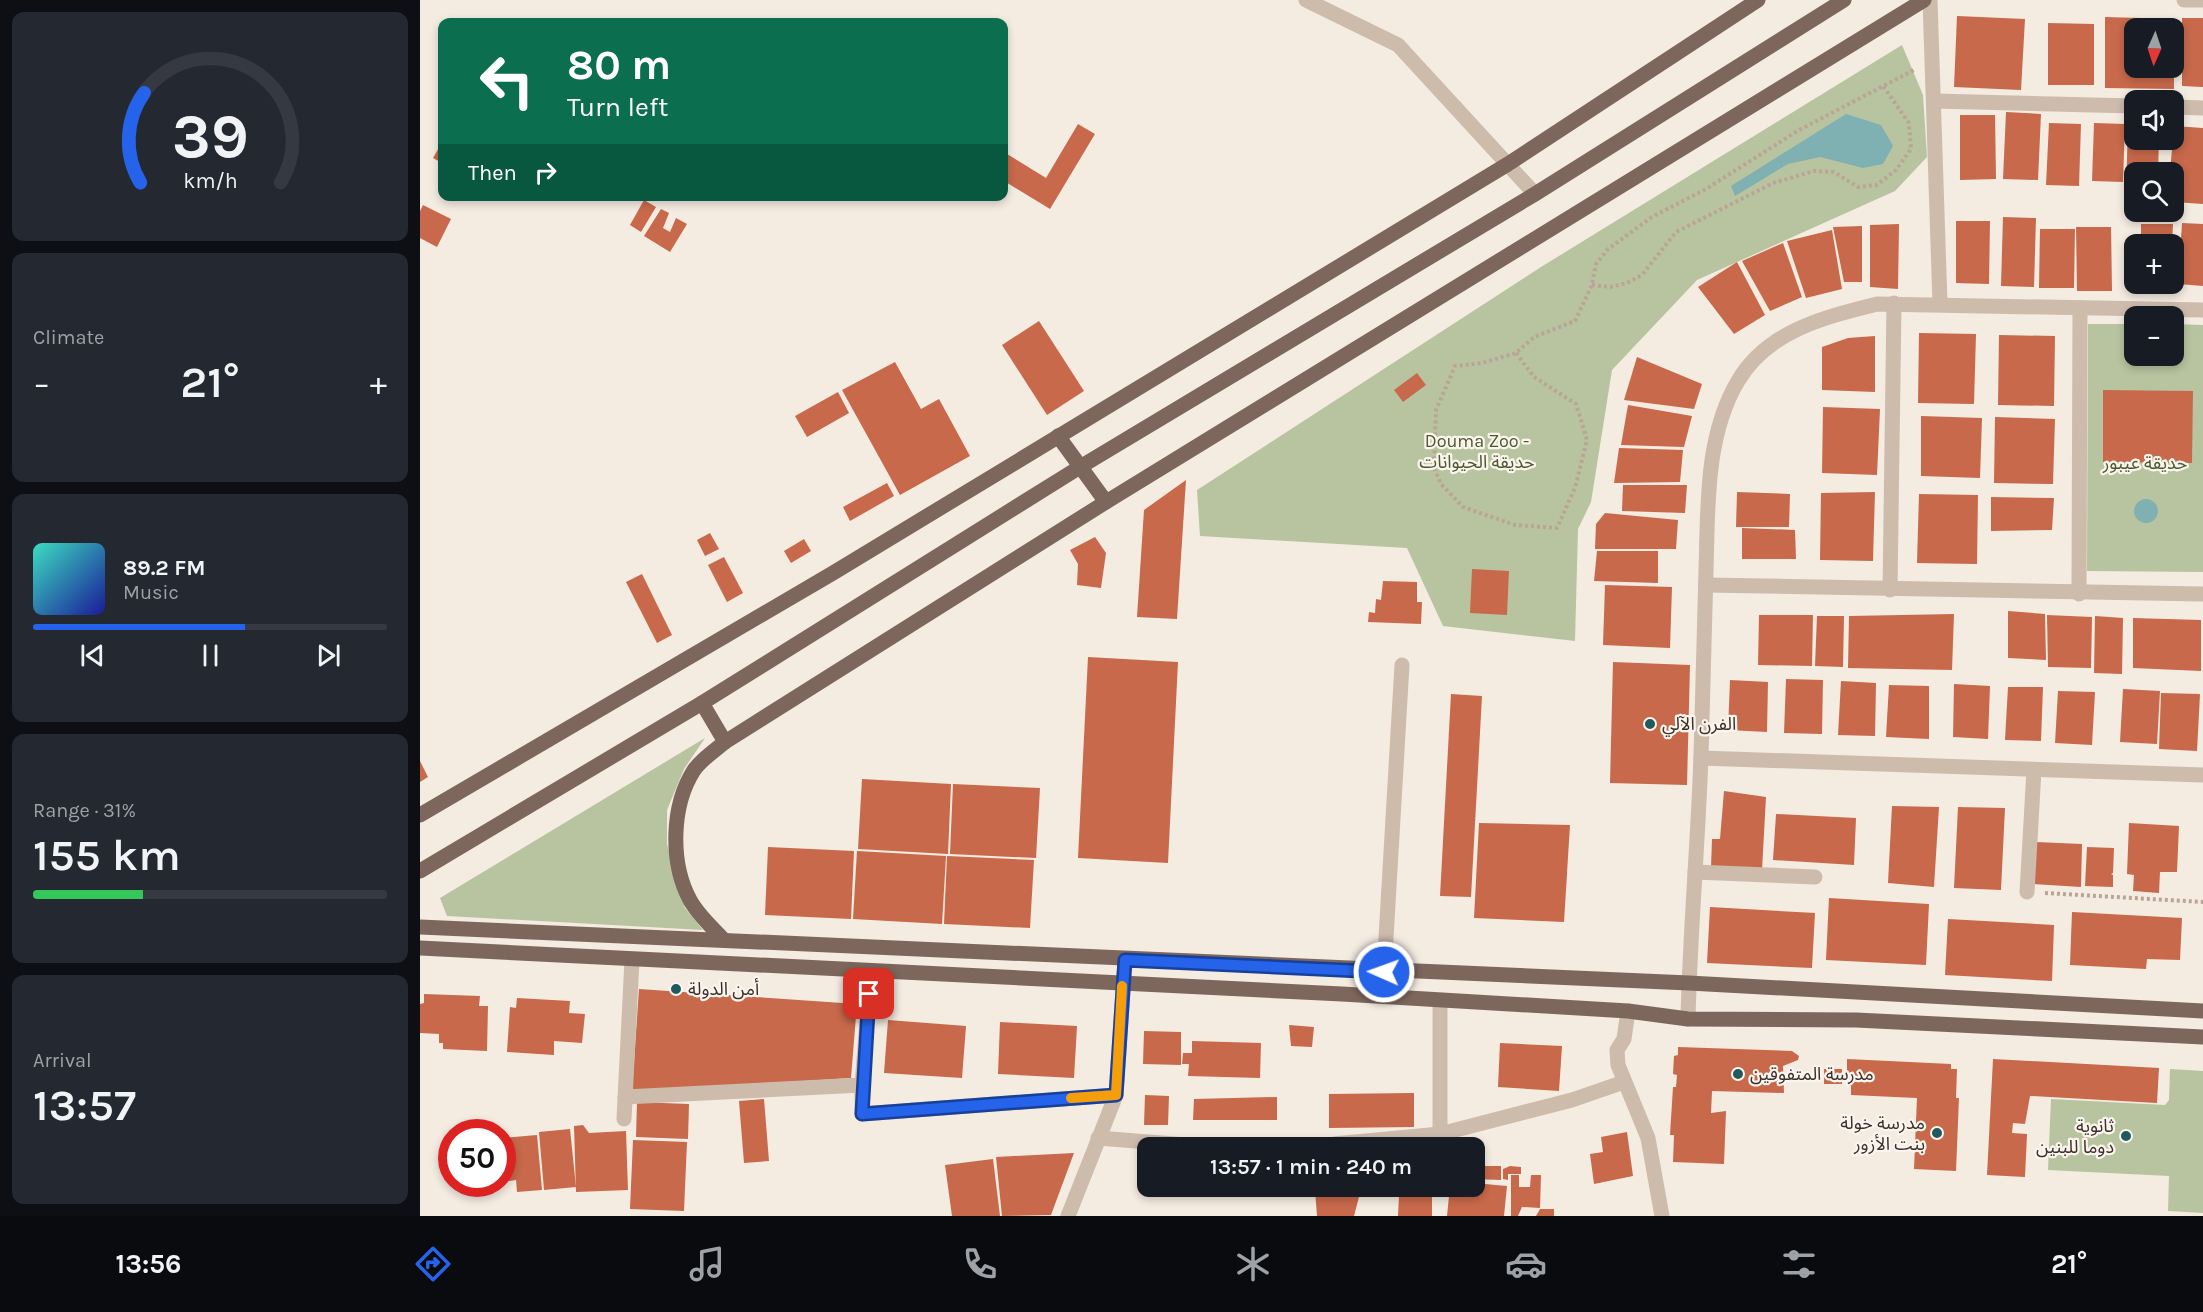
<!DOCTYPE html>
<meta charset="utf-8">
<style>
:root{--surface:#171b24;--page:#242831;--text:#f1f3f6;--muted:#9ea1a6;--line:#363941;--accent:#2563eb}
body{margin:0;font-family:Karla,"Noto Sans Arabic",sans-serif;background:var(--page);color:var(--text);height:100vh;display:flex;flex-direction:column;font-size:22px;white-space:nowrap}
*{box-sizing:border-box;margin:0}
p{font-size:20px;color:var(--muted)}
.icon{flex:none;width:33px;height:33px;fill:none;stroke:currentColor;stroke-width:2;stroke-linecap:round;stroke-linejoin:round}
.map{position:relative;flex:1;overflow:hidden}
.sheet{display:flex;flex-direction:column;gap:12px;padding:12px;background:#0d0f14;width:420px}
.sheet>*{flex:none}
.banner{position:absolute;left:18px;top:18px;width:570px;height:183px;border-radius:12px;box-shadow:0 3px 9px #0003;background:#0b6e4f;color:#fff;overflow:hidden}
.needle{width:39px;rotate:183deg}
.controls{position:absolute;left:1704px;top:18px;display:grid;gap:12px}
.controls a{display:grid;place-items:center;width:60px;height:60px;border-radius:12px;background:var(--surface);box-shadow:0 3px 9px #0003;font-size:30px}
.speed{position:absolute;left:18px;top:1119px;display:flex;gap:12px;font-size:30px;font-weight:700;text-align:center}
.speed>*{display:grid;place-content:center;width:78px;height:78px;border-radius:50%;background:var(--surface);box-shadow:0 3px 9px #0003;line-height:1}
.speed .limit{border:9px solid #d22;background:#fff;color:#111}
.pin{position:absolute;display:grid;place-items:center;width:51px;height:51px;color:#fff;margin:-26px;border-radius:12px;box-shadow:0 3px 9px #0006}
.me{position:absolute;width:66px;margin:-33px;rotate:272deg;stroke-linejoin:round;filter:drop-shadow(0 0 4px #0008)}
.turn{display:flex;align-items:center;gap:21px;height:126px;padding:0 30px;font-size:27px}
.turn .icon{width:78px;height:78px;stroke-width:2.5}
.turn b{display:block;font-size:42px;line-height:51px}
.then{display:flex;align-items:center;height:57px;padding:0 30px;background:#0003;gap:12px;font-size:22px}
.big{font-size:45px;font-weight:600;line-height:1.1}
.sheet .tile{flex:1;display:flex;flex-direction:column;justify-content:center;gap:9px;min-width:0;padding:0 21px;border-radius:12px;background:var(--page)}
.sheet .dial{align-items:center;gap:0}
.dial svg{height:156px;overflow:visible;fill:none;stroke:var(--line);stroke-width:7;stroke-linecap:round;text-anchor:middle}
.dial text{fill:var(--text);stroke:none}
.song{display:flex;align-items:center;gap:18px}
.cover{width:72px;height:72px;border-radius:9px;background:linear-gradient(135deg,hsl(170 70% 55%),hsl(240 70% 35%))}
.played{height:6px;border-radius:3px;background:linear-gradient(90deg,var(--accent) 60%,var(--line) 60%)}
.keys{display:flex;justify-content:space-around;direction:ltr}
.heat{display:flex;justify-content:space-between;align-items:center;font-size:33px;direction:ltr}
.charge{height:9px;border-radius:4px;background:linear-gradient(90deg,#34c759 31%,var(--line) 0)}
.trip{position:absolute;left:717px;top:1137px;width:348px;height:60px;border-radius:12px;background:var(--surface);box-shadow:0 3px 9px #0003;font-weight:600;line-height:60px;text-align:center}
.tab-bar{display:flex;height:96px;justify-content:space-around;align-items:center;background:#090b0e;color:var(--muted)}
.tab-bar .icon{width:42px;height:42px}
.tab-bar .on{color:var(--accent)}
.tab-bar b{font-size:27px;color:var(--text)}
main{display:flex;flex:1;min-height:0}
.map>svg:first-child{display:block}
</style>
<main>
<section class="sheet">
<div class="tile dial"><svg viewBox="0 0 100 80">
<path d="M14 69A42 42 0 1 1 86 69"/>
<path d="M14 69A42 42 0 0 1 16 23" stroke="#2563eb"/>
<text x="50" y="56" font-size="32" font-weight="700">39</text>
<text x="50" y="72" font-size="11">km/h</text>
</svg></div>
<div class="tile"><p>Climate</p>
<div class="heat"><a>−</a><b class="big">21°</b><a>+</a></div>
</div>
<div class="tile">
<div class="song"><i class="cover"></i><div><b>89.2 FM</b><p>Music</p></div></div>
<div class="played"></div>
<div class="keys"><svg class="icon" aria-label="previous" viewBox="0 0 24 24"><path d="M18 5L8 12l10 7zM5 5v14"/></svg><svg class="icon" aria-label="pause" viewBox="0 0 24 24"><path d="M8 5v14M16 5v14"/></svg><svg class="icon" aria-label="next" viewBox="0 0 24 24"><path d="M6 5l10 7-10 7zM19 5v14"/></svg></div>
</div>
<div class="tile"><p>Range · 31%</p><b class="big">155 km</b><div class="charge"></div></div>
<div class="tile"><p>Arrival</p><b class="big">13:57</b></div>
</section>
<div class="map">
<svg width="1783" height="1216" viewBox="0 0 1783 1216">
<rect width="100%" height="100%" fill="#f4ebe1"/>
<g fill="#b8c4a0">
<polygon points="1482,45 1503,95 1507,157 1475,191 1277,280 1192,370 1171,502 1158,529 1155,641 1023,626 987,548 780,536 777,490 1121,267"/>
<polygon points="1668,324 1714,324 1714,356 1754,356 1754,324 1783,325 1783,572 1667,571"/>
<polygon points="285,738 264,769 247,810 247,844 265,908 283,930 27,916 20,898"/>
<polygon points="1750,1069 1783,1071 1783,1213 1748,1211 1749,1176 1628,1170 1631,1099 1745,1105 1749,1100"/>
</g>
<g fill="#7fb0b2">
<polygon points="1426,114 1461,125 1473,146 1463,164 1443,168 1400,157 1368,164 1315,196 1311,186"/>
<circle cx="1726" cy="511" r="12"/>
</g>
<g fill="#c8694b">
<polygon points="1537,16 1605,19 1601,90 1534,87"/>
<polygon points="1685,17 1755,19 1755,28 1714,28 1714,68 1754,68 1754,89 1685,88"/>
<polygon points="1762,18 1783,18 1783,87 1762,86"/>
<polygon points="1628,23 1674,24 1674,85 1628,85"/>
<polygon points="1586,112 1621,114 1618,180 1583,179"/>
<polygon points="1540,115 1575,115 1576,179 1540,180"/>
<polygon points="1629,123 1661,124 1659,186 1626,185"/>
<polygon points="1674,123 1705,124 1703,182 1672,181"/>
<polygon points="658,124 675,134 630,209 584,181 584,152 626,178"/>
<polygon points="1708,126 1714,126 1714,140 1739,140 1738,172 1714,172 1714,191 1706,190"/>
<polygon points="1754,126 1783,128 1783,204 1754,202 1754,172 1750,172"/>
<polygon points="21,144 22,145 22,163 13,158"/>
<polygon points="224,200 236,207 221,232 210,225"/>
<polygon points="3,205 31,219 17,247 0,238 0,211"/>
<polygon points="241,209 249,213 243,228 250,232 256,218 267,224 250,252 224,236"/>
<polygon points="1583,217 1616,218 1614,287 1581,286"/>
<polygon points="1536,221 1570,221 1569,284 1536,283"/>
<polygon points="1762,223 1783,224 1783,286 1758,284"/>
<polygon points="1479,224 1478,289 1450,287 1450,225"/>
<polygon points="1721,224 1753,224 1752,244 1721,244"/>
<polygon points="1442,226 1442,282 1424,282 1413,227"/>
<polygon points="1656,227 1691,227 1692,291 1657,291"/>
<polygon points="1620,229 1655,229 1654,288 1619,288"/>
<polygon points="1412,230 1422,289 1386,298 1367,241"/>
<polygon points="1363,243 1382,297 1350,311 1322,261"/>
<polygon points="1317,262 1345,315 1314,334 1278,287"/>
<polygon points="1720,284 1751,284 1751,290 1720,289"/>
<polygon points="619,321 664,391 627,415 582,345"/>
<polygon points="1499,333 1556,334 1554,404 1498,403"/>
<polygon points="1579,335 1635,336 1634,406 1578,405"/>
<polygon points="1455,336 1455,392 1402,390 1402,347 1428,338"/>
<polygon points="1217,357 1282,384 1274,409 1204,400"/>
<polygon points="475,362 501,409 519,399 550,456 480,495 422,390"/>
<polygon points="997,373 1006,385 983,402 974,390"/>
<polygon points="1683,390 1773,391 1772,463 1683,462"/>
<polygon points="418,392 429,413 387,437 375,416"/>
<polygon points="1208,405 1272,416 1264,447 1201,445"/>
<polygon points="1403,407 1460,409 1457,475 1402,473"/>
<polygon points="1501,416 1562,418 1560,478 1501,476"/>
<polygon points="1575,417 1635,419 1633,484 1574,483"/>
<polygon points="1199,448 1263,450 1260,482 1194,483"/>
<polygon points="766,480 757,619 717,617 724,510"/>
<polygon points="467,483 474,496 430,521 423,507"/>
<polygon points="1203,485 1267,485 1265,513 1202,511"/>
<polygon points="1317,492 1370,494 1369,527 1316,527"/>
<polygon points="1455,492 1453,561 1400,560 1401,493"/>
<polygon points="1499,494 1558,495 1557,564 1497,563"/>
<polygon points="1571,497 1634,498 1632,530 1571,531"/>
<polygon points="1185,513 1258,520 1256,549 1175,549 1176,524"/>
<polygon points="1322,528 1375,530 1376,559 1322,559"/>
<polygon points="290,533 299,549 285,556 277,540"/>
<polygon points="675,537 686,553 681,588 657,585 658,564 650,550"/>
<polygon points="384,539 391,551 371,563 364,551"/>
<polygon points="1177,551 1238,551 1238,583 1174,581"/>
<polygon points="304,557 323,593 307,602 288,565"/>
<polygon points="1052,569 1089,571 1087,615 1050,613"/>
<polygon points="222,574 252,635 237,643 206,582"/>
<polygon points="963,581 997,582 997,602 1002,602 1001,624 948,622 949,612 955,613 956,599 961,600"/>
<polygon points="1185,585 1252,587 1250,648 1183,645"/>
<polygon points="1588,611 1625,614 1626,660 1588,658"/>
<polygon points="1534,614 1532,670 1428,668 1429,616"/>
<polygon points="1339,615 1393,615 1392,666 1338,665"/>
<polygon points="1627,615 1672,617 1671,668 1628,667"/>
<polygon points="1397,616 1424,616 1423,667 1395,666"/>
<polygon points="1675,616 1703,618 1702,674 1674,673"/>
<polygon points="1713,618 1781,620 1781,671 1713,668"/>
<polygon points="668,657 758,662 748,863 658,858"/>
<polygon points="1193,662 1270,665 1267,785 1190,783"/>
<polygon points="1366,679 1403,680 1402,734 1364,733"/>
<polygon points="1310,680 1348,682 1347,732 1308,730"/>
<polygon points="1421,681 1456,683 1455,736 1418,735"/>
<polygon points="1534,684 1570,686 1568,739 1533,737"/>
<polygon points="1469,685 1509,686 1509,739 1466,737"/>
<polygon points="1588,687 1623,687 1621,741 1585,740"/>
<polygon points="1703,689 1740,691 1737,744 1700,742"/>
<polygon points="1638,691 1675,692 1672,745 1635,743"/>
<polygon points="1741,693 1780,694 1777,751 1739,749"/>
<polygon points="1031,694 1062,696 1051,897 1020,896"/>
<polygon points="0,761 8,777 0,782"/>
<polygon points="442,779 531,784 528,854 438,849"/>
<polygon points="533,784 620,788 616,858 530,854"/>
<polygon points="1304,791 1346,797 1342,870 1291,868 1292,839 1300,839"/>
<polygon points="1472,806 1519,807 1514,887 1468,883"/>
<polygon points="1538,807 1585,808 1581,890 1534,888"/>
<polygon points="1356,814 1436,818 1434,865 1353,860"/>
<polygon points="1059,823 1150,825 1144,922 1054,918"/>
<polygon points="1709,823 1759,826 1757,872 1740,872 1739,893 1713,891 1714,875 1707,874"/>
<polygon points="1616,842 1662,844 1661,887 1613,884"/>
<polygon points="348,847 434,851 431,919 345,915"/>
<polygon points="1667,847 1694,848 1693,873 1691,874 1693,875 1693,887 1665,886"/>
<polygon points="437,851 526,856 522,924 433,919"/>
<polygon points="527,856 614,860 610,928 524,924"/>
<polygon points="1409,898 1509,904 1506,965 1406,960"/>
<polygon points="1290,907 1395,913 1392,968 1287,963"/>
<polygon points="1652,912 1762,918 1760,960 1727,959 1726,969 1650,965"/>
<polygon points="1528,919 1634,925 1632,981 1525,975"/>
<polygon points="219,989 437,1004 431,1078 212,1092"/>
<polygon points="4,994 60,996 59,1006 68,1006 67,1051 23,1049 23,1043 19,1043 19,1034 0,1033 0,1004 4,1003"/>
<polygon points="97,998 150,1001 149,1013 165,1014 162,1043 134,1041 134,1055 87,1052 90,1007 96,1008"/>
<polygon points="468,1020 546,1026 542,1078 464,1073"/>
<polygon points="580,1022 657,1026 654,1078 578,1074"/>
<polygon points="869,1025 894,1027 892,1047 871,1046"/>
<polygon points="724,1031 761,1032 761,1065 723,1064"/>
<polygon points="772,1041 841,1043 840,1078 768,1076 769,1064 762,1064 763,1053 772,1053"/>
<polygon points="1080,1043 1142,1046 1139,1091 1078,1087"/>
<polygon points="1258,1047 1372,1051 1379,1056 1378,1060 1363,1066 1364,1093 1292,1091 1291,1113 1306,1111 1304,1164 1253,1162 1254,1135 1250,1135 1253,1087 1256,1087 1257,1075 1253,1074 1254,1056 1258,1055"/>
<polygon points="1427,1059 1531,1064 1531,1069 1537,1069 1536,1098 1539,1098 1536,1171 1494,1169 1497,1098 1431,1095 1431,1086 1427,1086"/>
<polygon points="1573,1059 1739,1068 1737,1103 1610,1096 1605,1124 1593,1123 1592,1133 1607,1134 1605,1177 1567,1175"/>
<rect x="1404" y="1069" width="18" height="15"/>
<polygon points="994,1093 994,1127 909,1128 909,1094"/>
<polygon points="725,1095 749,1096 748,1125 724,1125"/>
<polygon points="857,1097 857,1120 773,1120 774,1099"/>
<polygon points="344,1099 349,1161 324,1163 319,1101"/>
<polygon points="217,1102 269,1104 268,1139 216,1137"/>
<polygon points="163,1125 169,1133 206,1131 208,1190 156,1192 154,1126"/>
<polygon points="150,1129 156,1187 124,1190 119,1132"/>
<polygon points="1207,1132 1213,1176 1174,1184 1170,1154 1183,1152 1181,1137"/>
<polygon points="117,1135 122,1190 97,1192 96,1180 82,1182 82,1138"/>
<polygon points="213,1140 267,1142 264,1211 210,1209"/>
<polygon points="654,1153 631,1215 582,1216 576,1157"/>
<polygon points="573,1159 580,1216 532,1216 525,1165"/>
<polygon points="1054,1166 1081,1166 1081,1180 1054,1179"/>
<polygon points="1090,1166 1101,1167 1101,1174 1088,1174 1088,1180 1083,1179 1083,1169"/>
<polygon points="1091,1175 1099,1175 1099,1187 1110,1187 1111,1175 1121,1175 1120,1208 1102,1207 1098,1216 1091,1216"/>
<polygon points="1054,1183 1087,1186 1084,1216 1027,1216 1030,1186 1054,1186"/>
<polygon points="897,1186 945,1186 945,1190 897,1189"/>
<polygon points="895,1190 940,1193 934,1216 897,1216"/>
<polygon points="979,1196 1012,1197 1012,1216 978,1216"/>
<polygon points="1120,1209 1134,1209 1134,1216 1116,1216"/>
</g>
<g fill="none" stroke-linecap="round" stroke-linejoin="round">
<g stroke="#b9a596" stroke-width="4" stroke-dasharray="3 3" stroke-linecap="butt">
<polyline points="1172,285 1190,287 1207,283 1222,275 1256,232 1353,183 1394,171 1414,172 1438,187 1457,185 1476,170 1491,149 1489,123 1463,86"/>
<polyline points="1096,353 1114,377 1156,404 1167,440 1155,488 1137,528 1095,525 1043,507 1021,484 1014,468 1016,410 1035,366 1062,363 1096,353 1114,337 1155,321 1172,285 1176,264 1188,249 1232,217 1286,189 1379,130 1494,70"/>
<polyline points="1625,893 1783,902"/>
</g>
<g stroke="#cdbbac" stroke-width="15">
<polyline points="886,0 978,45 1115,194"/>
<polyline points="1510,0 1520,304"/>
<polyline points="1764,0 1783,0"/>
<polyline points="1515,101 1714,106"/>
<polyline points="1754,107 1783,108"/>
<polyline points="1286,585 1783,594"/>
<polyline points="1470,590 1474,303"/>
<polyline points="1659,594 1660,308"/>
<polyline points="1281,758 1783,775"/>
<polyline points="1275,872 1395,877"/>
<polyline points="1607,892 1614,770"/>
<polyline points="964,972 982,665"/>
<polyline points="1020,1001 1020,1134"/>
<polyline points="1208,1011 1204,1039 1197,1050 1198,1065 1228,1138 1242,1216"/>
<path d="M1268,1019C1270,931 1278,844 1281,756C1283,694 1284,632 1286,570C1288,508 1285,436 1318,381C1347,331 1405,317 1457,304L1783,310"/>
<polyline points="442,1085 442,1114 696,1095"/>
<polyline points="205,1097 442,1085 451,971"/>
<polyline points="204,1119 212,960"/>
<polyline points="678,1138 804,1148"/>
<polyline points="897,1148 914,1144 1020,1134 1152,1100 1204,1082"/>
<polyline points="648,1216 696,1095 705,960"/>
</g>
<g stroke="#7d675c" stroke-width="15">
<polyline points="638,436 686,502"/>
<polyline points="282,703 305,742"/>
<polyline points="0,815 413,573 1088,164 1338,0"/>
<polyline points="0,871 282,703 660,467 1115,194 1424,0"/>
<polyline points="0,927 1269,983 1783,1011"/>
<path d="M303,939C292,927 278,915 270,900C250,863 251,806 274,770C282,759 294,751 305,742L686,502L1504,0"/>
<polyline points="0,948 922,994 1208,1011 1268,1019 1436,1020 1783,1037"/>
</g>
</g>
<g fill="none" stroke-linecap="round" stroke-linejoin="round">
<defs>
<polyline id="route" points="449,994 442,1114 696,1095 705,960 964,972"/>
</defs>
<use href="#route" stroke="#184099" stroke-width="15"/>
<use href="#route" stroke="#2563eb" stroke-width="10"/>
<polyline stroke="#f59e0b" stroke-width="10" points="651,1098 696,1095 702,986"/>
</g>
<g fill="#1f5a5e" stroke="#fbf5ee" stroke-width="2">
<circle cx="1230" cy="724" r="6"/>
<circle cx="256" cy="989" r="6"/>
<circle cx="1318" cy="1074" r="6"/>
<circle cx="1517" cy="1133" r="6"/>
<circle cx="1706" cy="1136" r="6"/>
</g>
<g text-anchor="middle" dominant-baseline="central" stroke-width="4.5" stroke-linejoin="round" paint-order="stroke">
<g font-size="18" fill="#4a5a2e" stroke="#fbf5ee">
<text x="1057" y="441">Douma Zoo -<tspan x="1057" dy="21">حديقة الحيوانات</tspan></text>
<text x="1725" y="463">حديقة عيبور</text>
</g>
<g font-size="18" fill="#3b302b" stroke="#fbf5ee" text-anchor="start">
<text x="1242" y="724">الفرن الآلي</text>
<text x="268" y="989">أمن الدولة</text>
<text x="1330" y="1074">مدرسة المتفوقين</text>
<text x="1505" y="1123" text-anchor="end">مدرسة خولة<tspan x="1505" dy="21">بنت الأزور</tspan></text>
<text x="1694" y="1126" text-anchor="end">ثانوية<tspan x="1694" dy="21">دوما للبنين</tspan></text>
</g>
</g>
</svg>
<div class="controls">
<a><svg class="needle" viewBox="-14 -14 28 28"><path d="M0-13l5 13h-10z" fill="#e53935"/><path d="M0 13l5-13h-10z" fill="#9ea1a6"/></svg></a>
<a><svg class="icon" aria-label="sound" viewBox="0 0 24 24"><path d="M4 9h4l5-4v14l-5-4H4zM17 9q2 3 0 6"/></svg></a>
<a><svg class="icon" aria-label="search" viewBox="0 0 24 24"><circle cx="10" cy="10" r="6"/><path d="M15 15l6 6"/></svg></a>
<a>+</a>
<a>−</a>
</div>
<div class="speed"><div class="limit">50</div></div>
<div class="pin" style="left:449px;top:994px;background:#d93025"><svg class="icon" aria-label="arrive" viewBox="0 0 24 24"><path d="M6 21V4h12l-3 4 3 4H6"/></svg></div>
<svg class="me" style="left:964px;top:972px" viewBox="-20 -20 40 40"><circle r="17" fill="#2563eb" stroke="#fff" stroke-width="3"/><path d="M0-11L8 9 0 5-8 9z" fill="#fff"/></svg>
<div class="trip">13:57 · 1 min · 240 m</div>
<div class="banner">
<div class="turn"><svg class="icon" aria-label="left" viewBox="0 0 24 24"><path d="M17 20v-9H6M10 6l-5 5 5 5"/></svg><div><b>80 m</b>Turn left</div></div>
<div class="then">Then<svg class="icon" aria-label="right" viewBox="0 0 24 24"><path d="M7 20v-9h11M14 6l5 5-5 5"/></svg></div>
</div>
</div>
</main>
<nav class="tab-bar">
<b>13:56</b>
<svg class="icon on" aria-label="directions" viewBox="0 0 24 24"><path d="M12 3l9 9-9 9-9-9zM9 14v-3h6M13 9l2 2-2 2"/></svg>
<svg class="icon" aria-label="music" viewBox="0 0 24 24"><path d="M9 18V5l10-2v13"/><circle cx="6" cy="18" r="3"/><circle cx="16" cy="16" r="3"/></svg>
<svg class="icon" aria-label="phone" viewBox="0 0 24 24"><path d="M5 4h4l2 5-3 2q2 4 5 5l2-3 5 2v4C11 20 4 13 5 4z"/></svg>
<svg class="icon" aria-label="climate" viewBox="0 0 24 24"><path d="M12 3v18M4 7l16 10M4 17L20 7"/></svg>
<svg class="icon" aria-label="car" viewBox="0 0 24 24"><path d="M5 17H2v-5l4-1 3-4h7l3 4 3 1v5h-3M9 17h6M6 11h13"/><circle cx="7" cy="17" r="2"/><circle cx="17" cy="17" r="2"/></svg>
<svg class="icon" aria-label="filters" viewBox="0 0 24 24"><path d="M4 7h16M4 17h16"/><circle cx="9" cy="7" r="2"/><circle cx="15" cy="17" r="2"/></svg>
<b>21°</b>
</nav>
